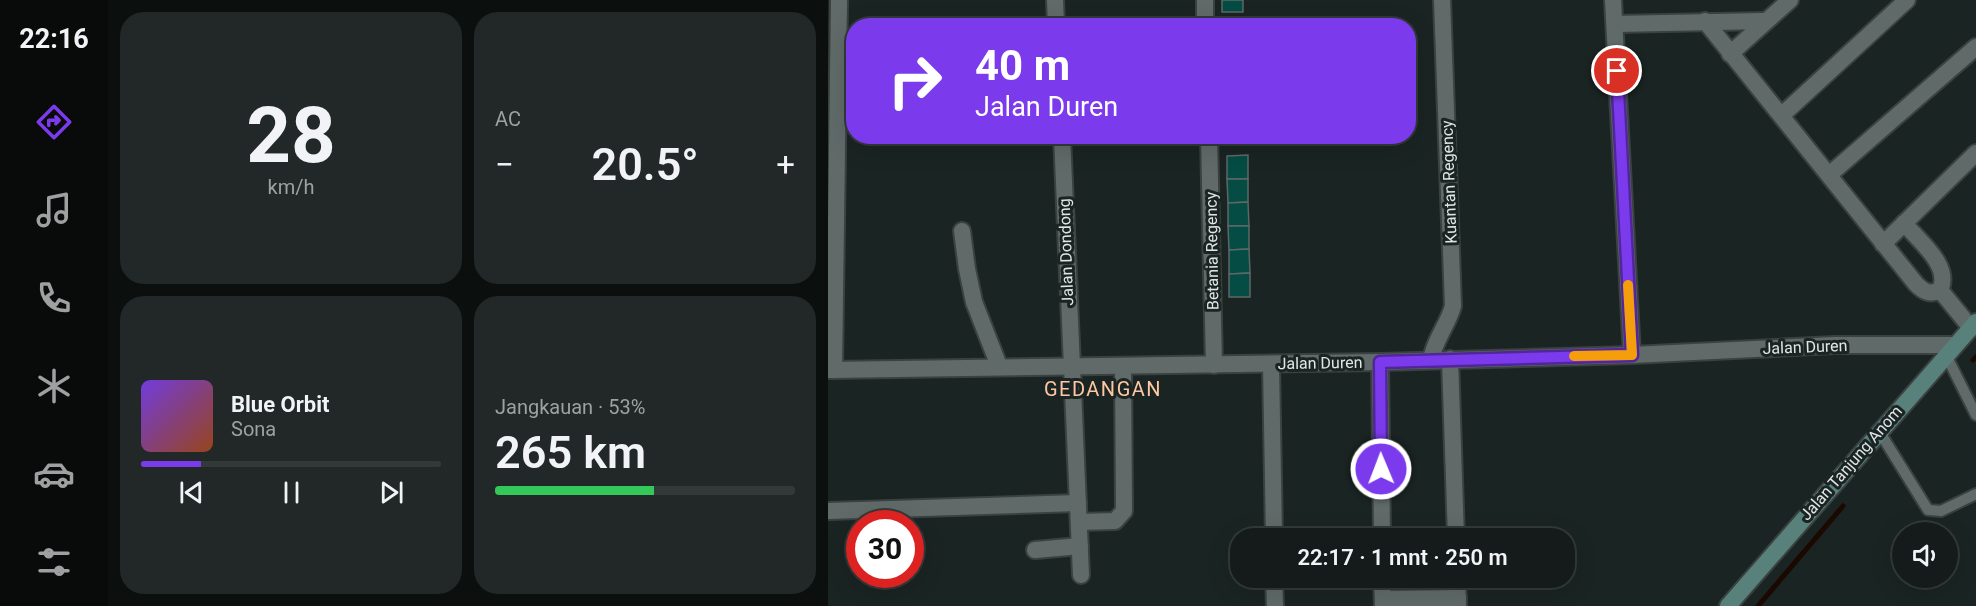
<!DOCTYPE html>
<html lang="id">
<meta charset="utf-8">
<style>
:root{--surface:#141b1a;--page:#212827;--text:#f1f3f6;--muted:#9da1a2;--line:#333939;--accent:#7c3aed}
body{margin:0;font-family:Roboto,sans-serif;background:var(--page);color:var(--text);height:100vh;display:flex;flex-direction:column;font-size:22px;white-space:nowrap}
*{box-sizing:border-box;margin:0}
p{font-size:20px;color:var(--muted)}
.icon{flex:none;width:33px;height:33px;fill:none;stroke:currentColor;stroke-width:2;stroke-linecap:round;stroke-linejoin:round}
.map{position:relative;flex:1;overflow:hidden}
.side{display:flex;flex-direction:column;gap:12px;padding:12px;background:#0b0f0e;width:720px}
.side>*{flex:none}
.top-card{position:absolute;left:18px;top:18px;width:570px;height:126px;border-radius:24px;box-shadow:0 6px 24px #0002,0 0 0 2px var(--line);background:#7c3aed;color:#fff;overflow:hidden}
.buttons{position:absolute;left:1064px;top:522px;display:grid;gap:12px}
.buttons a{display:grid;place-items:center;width:66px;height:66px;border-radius:50%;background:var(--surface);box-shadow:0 6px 24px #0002,0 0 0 2px var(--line);font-size:30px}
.speed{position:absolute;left:18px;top:510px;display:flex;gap:12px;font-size:30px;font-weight:700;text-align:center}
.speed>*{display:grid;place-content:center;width:78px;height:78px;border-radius:50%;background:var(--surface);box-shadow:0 6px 24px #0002,0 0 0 2px var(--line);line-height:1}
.speed .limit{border:9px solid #d22;background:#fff;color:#111}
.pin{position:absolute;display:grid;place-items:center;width:51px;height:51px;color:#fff;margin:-26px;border:3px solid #fff;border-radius:50%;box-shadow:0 2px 6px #0007}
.me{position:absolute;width:66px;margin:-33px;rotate:359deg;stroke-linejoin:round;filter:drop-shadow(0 0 4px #0008)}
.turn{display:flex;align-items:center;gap:21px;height:126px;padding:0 30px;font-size:27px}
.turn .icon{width:78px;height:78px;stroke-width:2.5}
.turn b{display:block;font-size:42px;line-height:51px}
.big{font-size:45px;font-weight:600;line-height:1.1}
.side .tile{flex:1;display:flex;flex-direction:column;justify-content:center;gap:9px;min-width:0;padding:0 21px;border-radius:24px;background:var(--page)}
.side .dial{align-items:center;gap:0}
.dial b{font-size:78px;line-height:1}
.song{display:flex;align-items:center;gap:18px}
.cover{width:72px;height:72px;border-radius:9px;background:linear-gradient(135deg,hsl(260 70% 55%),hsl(20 70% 35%))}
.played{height:6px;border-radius:3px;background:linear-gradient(90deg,var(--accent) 20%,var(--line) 20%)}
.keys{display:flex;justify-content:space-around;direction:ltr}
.heat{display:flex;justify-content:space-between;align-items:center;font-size:33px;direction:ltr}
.charge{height:9px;border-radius:4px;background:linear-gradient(90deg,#34c759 53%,var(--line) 0)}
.side .tiles{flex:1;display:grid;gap:12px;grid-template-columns:repeat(2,1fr)}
.trip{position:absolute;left:402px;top:528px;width:345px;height:60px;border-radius:24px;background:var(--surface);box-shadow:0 6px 24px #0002,0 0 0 2px var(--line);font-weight:600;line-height:60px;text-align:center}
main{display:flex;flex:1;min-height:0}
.dock{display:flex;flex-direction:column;width:108px;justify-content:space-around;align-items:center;background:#080b0a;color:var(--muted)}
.dock .icon{width:42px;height:42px}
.dock .active{color:var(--accent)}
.dock b{font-size:27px;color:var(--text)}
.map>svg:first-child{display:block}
</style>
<main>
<nav class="dock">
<b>22:16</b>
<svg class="icon active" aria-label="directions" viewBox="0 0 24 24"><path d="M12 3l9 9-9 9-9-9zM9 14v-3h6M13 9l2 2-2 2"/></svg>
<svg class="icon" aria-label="music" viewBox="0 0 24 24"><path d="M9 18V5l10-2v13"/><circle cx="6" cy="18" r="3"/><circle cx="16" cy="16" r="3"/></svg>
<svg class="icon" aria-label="phone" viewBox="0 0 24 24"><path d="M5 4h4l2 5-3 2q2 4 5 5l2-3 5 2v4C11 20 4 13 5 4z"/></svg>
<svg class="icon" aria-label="climate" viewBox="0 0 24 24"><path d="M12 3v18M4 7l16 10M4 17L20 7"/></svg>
<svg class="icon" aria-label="car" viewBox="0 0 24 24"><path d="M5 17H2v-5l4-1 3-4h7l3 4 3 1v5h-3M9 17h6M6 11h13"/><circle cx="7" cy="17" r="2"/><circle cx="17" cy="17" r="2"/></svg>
<svg class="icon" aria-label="filters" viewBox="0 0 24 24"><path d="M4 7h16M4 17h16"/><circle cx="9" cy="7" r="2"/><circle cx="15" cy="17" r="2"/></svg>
</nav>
<section class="side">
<div class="tiles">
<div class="tile dial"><b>28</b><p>km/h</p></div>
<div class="tile"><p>AC</p>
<div class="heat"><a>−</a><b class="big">20.5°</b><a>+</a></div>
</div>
<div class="tile">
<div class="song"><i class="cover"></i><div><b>Blue Orbit</b><p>Sona</p></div></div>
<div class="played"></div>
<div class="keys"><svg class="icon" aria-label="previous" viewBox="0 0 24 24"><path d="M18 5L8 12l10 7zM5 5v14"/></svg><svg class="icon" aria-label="pause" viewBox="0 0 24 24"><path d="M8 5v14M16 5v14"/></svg><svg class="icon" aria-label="next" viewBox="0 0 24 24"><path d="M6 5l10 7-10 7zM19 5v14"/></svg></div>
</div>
<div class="tile"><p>Jangkauan · 53%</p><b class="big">265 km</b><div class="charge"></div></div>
</div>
</section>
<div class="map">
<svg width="1148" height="606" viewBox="0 0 1148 606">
<rect width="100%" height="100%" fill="#1a2422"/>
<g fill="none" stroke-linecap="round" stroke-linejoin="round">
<g stroke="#1b0800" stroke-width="5">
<polyline points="1145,360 1148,357"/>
<polyline points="930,606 1015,506"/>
</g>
</g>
<g fill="#054c44" stroke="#5d6866" stroke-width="1.5">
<rect x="394" y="0" width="21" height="12"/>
<polygon points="420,155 420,179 399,179 399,156"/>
<polygon points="399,179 420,179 420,202 400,203"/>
<polygon points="420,202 421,226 400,226 400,203"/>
<polygon points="400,226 421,226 421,249 401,250"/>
<polygon points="421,249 422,273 401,274 401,250"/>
<polygon points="422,273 422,297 401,297 401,274"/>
</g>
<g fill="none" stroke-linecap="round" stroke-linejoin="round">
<defs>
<g id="service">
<polyline points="1118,355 1148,415"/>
<polyline points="1051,431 1100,510 1113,511 1148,494"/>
</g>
<g id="minor">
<polyline points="227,0 228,26"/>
<polyline points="377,0 377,26"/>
<polyline points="785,0 804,355"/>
<path d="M877,21L1088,284C1096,292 1102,295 1112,290C1124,266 1090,240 1076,223"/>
<polyline points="787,24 937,21"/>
<polyline points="902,54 962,0"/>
<polyline points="954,115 1079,0"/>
<polyline points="234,136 253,575"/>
<polyline points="381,136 386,365"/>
<polyline points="1001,175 1148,47"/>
<polyline points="134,231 139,269 146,302 171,366"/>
<polyline points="1055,244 1148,153"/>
<polyline points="1112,290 1143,328 1148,327"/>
<polyline points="622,359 628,538"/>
<path d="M603,360C606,340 620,325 625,306L614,0"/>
<polyline points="552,362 554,538"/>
<polyline points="443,364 446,538"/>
<polyline points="0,370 552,362 804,355 1007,345 1127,345"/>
<polyline points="6,370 11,0"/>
<polyline points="0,511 250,503"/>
<polyline points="251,522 287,521 296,511 295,366"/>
<polyline points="207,550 252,546"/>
<polyline points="446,578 447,606"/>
<polyline points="554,578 555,606"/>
<polyline points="629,578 630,606"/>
<polyline points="555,599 630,598"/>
</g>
<polyline id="secondary" points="900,606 1148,322"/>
</defs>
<use href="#service" stroke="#3a4140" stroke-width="14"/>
<use href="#minor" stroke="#3a4140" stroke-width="20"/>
<use href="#secondary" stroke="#3a4140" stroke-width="20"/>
<use href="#service" stroke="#606b69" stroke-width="10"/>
<use href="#minor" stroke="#606b69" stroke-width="16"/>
<use href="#secondary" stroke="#58817b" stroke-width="16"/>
</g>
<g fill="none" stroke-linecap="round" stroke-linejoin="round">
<defs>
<polyline id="route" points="553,469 552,362 804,355 789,71"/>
</defs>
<use href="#route" stroke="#51269a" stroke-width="15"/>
<use href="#route" stroke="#7c3aed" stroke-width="10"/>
<polyline stroke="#f59e0b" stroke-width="10" points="746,356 804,355 800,285"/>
</g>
<g text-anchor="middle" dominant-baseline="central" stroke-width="6" stroke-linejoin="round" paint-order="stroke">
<g font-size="16" fill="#e0e6e5" stroke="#1a2422">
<text transform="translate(621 182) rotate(-92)">Kuantan Regency</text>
<text transform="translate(384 251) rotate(-91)">Betania Regency</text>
<text transform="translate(238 252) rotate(-92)">Jalan Dondong</text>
<text transform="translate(977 347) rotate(-2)">Jalan Duren</text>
<text transform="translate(492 363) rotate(-1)">Jalan Duren</text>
<text transform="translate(1023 463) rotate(-49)">Jalan Tanjung Anom</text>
</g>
<g font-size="20" letter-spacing="1.5" fill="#fec6a2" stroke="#1a2422">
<text x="275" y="389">GEDANGAN</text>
</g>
</g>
</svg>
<div class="buttons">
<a><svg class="icon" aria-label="sound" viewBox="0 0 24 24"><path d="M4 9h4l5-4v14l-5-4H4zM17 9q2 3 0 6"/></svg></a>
</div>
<div class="speed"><div class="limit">30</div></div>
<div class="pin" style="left:789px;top:71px;background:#d93025"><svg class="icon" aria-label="arrive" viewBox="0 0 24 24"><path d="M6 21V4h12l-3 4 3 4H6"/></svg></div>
<svg class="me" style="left:553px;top:469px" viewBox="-20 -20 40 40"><circle r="17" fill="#7c3aed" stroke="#fff" stroke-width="3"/><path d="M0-11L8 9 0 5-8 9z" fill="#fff"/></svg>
<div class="trip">22:17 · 1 mnt · 250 m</div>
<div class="top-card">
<div class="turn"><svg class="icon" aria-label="right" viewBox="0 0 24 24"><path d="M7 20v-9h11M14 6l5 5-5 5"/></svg><div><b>40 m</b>Jalan Duren</div></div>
</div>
</div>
</main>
